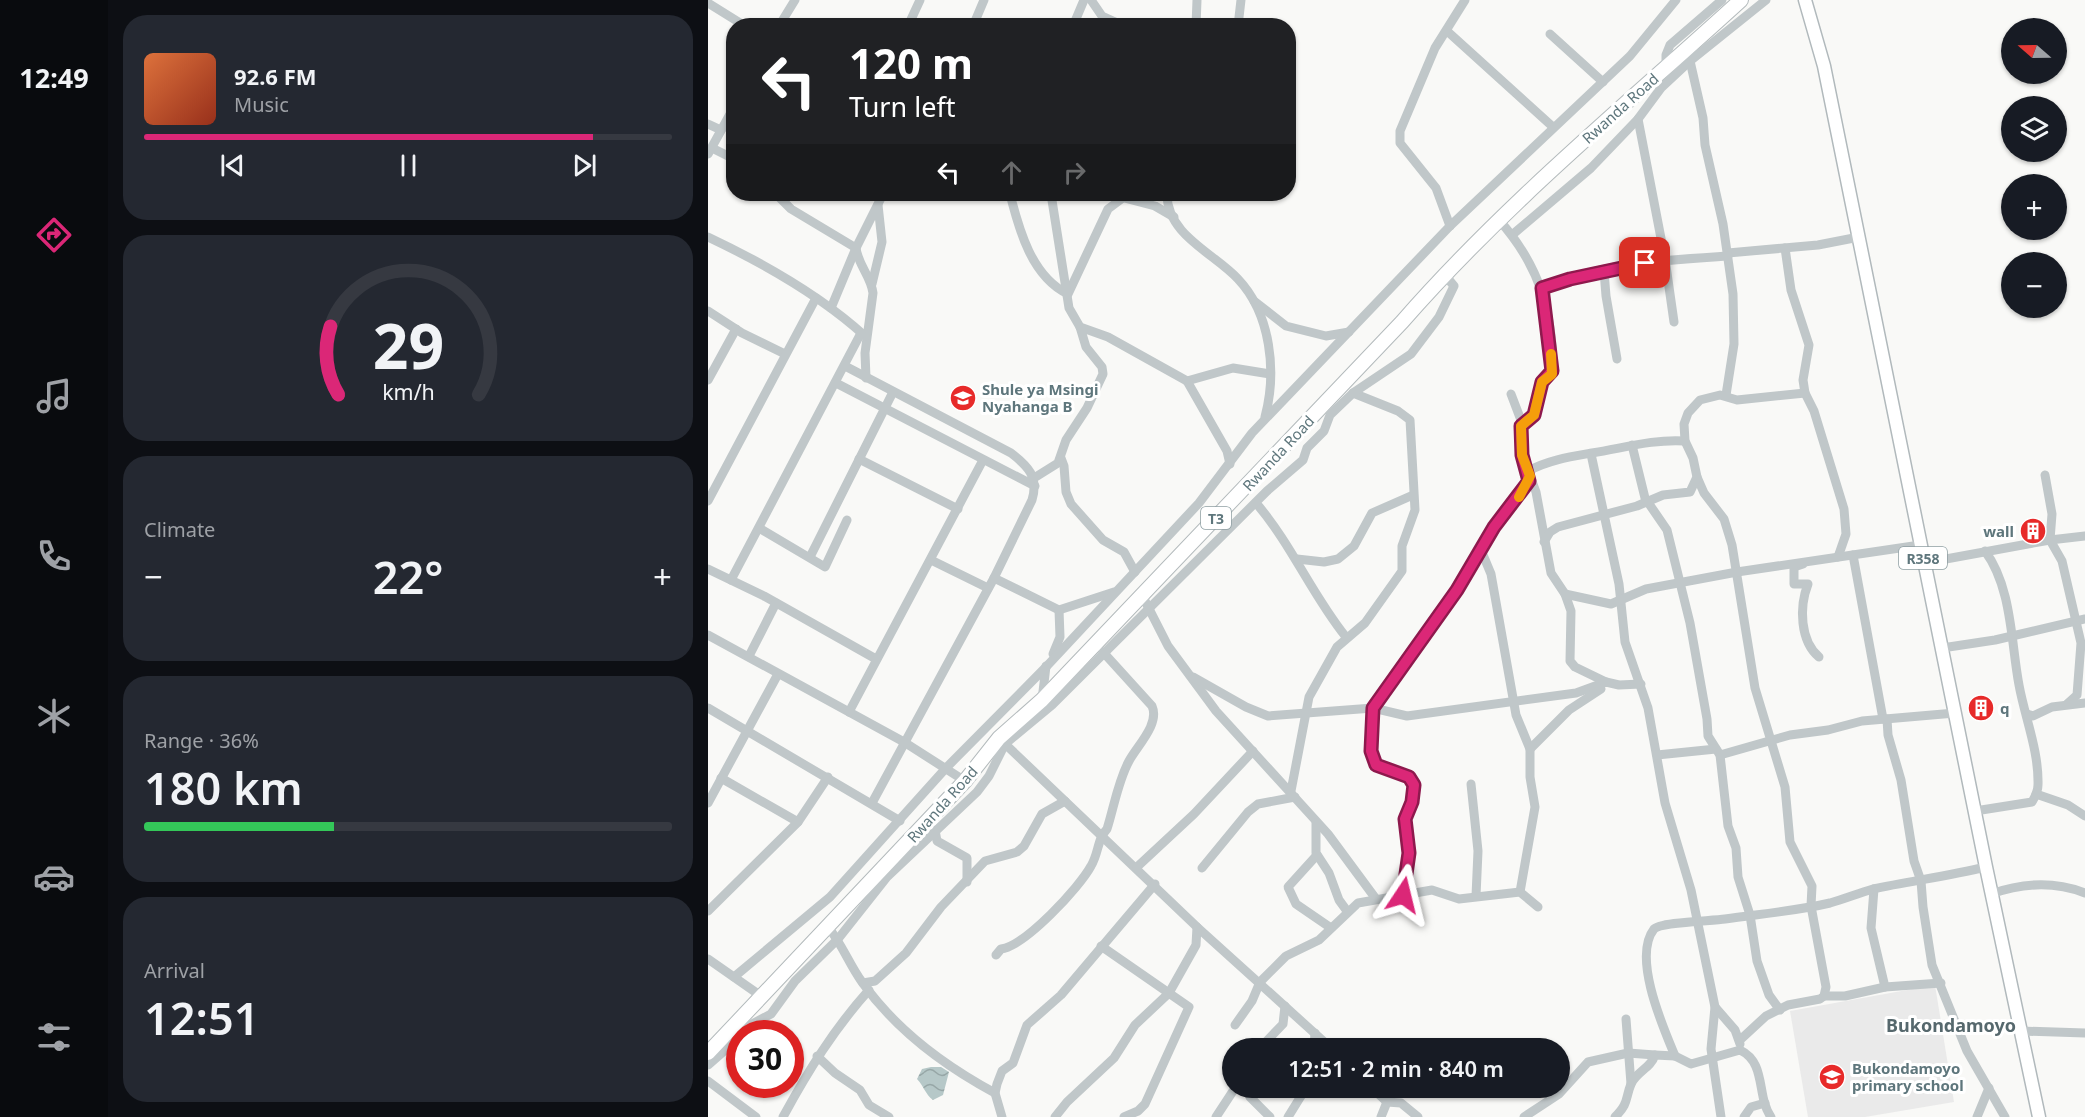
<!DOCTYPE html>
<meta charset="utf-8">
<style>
:root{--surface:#171b24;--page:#242831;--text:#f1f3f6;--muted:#9ea1a6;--line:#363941;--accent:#db2777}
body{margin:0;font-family:"Noto Sans",sans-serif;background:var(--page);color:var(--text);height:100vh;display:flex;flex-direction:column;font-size:22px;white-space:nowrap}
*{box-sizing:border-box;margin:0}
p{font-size:20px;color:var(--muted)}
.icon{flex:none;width:33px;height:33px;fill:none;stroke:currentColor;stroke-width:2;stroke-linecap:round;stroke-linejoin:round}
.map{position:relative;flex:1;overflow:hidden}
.side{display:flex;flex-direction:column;gap:15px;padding:15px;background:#0d0f14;width:600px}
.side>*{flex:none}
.guide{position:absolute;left:18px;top:18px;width:570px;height:183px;border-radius:24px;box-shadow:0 2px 4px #0004;background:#202124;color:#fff;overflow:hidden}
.needle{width:39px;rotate:290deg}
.fabs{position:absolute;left:1293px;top:18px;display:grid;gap:12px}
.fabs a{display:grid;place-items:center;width:66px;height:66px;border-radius:50%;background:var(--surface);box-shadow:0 2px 4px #0004;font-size:30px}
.speed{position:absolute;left:18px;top:1020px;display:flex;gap:12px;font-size:30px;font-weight:700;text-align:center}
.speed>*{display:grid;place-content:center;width:78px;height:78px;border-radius:50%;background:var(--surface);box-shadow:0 2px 4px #0004;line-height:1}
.speed .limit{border:9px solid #d22;background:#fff;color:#111}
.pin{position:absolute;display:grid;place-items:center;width:51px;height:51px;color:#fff;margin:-26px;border-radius:12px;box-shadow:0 3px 9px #0006}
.me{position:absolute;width:66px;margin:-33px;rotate:10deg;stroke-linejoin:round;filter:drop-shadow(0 0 4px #0008)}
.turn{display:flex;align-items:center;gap:21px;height:126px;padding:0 24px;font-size:27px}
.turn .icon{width:78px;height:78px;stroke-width:2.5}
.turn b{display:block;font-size:42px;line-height:51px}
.lanes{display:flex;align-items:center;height:57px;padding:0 24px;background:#0003;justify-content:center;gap:30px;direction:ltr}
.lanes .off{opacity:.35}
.big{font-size:45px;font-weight:600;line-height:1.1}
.side .widget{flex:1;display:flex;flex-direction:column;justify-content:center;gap:9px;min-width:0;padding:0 21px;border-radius:24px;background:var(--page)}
.side .dial{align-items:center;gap:0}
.dial svg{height:156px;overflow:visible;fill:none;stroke:var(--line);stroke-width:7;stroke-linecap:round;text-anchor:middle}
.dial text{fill:var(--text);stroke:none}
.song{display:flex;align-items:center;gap:18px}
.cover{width:72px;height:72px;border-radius:9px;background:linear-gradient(135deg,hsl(20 70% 55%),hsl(10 70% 35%))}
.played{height:6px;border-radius:3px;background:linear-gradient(90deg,var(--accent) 85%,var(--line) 85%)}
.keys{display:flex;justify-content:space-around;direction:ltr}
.heat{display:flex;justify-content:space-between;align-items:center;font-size:33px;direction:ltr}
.charge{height:9px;border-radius:4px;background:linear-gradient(90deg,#34c759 36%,var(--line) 0)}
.trip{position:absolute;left:514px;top:1038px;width:348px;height:60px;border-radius:30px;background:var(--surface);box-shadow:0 2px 4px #0004;font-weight:600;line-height:60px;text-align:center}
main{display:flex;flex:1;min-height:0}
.tabs{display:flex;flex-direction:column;width:108px;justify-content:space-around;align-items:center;background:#090b0e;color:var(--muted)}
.tabs .icon{width:42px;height:42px}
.tabs .current{color:var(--accent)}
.tabs b{font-size:27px;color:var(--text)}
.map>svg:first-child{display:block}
</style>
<main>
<nav class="tabs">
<b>12:49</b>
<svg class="icon current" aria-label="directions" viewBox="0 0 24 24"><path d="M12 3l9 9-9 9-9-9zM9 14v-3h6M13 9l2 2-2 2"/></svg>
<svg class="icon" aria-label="music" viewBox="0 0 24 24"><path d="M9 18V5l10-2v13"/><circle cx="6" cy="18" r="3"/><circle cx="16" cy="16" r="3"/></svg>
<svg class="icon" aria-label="phone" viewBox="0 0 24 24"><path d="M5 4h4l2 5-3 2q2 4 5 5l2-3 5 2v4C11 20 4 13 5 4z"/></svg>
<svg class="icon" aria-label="climate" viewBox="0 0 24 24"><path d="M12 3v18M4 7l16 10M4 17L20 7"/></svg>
<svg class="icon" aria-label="car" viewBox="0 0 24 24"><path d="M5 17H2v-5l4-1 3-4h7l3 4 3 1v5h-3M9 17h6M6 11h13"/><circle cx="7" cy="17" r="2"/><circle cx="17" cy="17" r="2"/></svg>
<svg class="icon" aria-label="filters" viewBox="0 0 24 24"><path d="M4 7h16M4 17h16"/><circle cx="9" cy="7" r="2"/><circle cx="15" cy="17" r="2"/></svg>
</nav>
<section class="side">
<div class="widget">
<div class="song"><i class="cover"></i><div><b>92.6 FM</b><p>Music</p></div></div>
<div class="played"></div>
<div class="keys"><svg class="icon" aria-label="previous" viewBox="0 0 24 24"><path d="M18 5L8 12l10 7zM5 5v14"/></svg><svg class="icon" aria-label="pause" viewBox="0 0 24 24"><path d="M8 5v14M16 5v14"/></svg><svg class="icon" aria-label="next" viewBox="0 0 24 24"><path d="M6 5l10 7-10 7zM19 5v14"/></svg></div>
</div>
<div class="widget dial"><svg viewBox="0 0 100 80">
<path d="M14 69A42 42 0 1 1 86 69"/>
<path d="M14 69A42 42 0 0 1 10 34" stroke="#db2777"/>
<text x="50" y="56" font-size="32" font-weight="700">29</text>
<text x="50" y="72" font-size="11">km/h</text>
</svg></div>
<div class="widget"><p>Climate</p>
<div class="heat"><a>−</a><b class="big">22°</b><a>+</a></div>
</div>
<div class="widget"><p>Range · 36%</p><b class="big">180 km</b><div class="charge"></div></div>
<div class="widget"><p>Arrival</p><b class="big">12:51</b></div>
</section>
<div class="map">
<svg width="1377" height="1117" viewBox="0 0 1377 1117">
<defs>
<pattern id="water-waves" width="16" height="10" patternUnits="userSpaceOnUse" patternTransform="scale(1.5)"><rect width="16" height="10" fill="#b6c8c8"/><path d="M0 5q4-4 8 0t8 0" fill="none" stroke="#97a7a7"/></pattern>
</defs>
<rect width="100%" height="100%" fill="#f9f9f7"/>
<polygon fill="#eaeaea" points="1227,985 1246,1102 1157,1117 1100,1117 1082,1011"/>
<path fill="url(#water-waves)" d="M223,1067H233L241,1072L235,1095L225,1100C217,1094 216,1086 209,1079L214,1069Z"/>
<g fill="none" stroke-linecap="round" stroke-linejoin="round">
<defs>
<polyline id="major" points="1097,0 1116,66 1278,867 1331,1117"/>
<path id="highway" d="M0,1053L257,781L291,738L334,700L694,322C797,204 918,105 1033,0"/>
</defs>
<use href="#major" stroke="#b1b9bc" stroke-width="15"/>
<use href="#highway" stroke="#b3babc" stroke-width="16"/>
<g stroke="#c0c7c9" stroke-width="9">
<polyline points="383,0 394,16 416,26"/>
<polyline points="0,3 37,26"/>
<polyline points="71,26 87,0"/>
<polyline points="200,26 212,0"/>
<polyline points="265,26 276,0"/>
<polyline points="365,26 376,0"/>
<polyline points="488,26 489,0"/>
<polyline points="530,26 533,0"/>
<polyline points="739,31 845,127"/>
<polyline points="842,34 895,82"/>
<polyline points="982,61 995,118 997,145 1015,224 1025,294 1026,344 1018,395"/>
<polyline points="958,67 958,55 962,45 1014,0"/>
<polyline points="930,119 957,259 966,322"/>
<polyline points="0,124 13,130"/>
<polyline points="4,148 26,159"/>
<polyline points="0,154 26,107"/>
<path d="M68,194L83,209L148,248C150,265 163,276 165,293L157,353L158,378"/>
<path d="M302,194C311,230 324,277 360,294L400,209L416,197"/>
<polyline points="343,194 361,308 372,327 400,337 479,381 525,368 562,374"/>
<polyline points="401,194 447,206 466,217"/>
<path d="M459,194C459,235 506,253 530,279C563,314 569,372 557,417"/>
<polyline points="742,226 728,188 692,143 692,131 727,48 757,0"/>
<polyline points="804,235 883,168 930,119 953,88 982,61 1058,0"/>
<path d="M0,237C55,263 112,295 157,336"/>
<polyline points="1020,253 1110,245 1151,237"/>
<polyline points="896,271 898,296 909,359"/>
<polyline points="164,284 174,242 170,205"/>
<path d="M834,288C892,263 959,260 1020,256"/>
<polyline points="546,301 578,326 618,336 641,332"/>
<polyline points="123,308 148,248 175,194"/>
<polyline points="0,311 34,333 77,354"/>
<path d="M137,366L303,453C320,466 331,477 324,500L286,578L164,803"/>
<polyline points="0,380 28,329"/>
<polyline points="479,381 519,451 522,464"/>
<polyline points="128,383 327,486"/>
<polyline points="1097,393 1106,411 1136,509 1138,534 1130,557"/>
<polyline points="803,394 814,423"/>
<polyline points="924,445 937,498 959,530 982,623 999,719 1000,736 1012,755 1020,826 1028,848 1030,877 1042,915 1049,961 1061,995 1072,1010"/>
<polyline points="883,454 911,584 917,642 940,708 957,803 983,890 1007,1007 1003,1049 1013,1117"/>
<polyline points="353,458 356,466 358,492 363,504 395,540 416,552 427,572"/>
<polyline points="151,459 250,509"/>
<path d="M820,471C841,460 861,457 884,453C916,448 944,439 977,441"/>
<polyline points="1337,475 1344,514 1342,540 1354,561 1373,643 1369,695 1359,704"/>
<polyline points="822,476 828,492 843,573 857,594 863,611 862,661 867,667 898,682"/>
<polyline points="989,477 996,493 1016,519 1024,545 1047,688 1077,787 1082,842 1104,886 1103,906 1118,987 1116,996 1112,999 1080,1005 1058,1016 1032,1040"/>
<polyline points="326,478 350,463 358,440 379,408 395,374 394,367 378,347 372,327"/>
<polyline points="0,501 108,298"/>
<path d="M548,503C584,545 604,595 638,637"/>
<polyline points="51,528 117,567 139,520"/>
<polyline points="836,542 842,532 850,527 929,506 955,495 982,492 989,477 985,458 977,441 976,424 980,413 992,400 1012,395 1029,400 1097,393 1095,380 1101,345 1083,290 1077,248"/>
<polyline points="773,550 783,574 808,715 822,749 822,777 827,807 812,892"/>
<polyline points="1145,555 1175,719"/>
<polyline points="102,557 185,392"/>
<polyline points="589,559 616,562 630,559 646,546 664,513 705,495"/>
<polyline points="223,560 280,588"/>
<polyline points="1216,563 1342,540 1377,536"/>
<path d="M1095,564L1086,567V584H1100C1091,607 1092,641 1111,657"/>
<polyline points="0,569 56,596 168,659"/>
<polyline points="286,578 351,610 406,592"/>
<polyline points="23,580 153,333"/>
<polyline points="857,594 903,604 938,589 1029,572 1212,545"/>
<polyline points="434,595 460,646 508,711 620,834 668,899"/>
<polyline points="0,635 196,742 257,781"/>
<polyline points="1234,648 1287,640 1377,619"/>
<polyline points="345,654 352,637 351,610"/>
<polyline points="41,656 68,603"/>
<polyline points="485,677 538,707 560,716 665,708 699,716 868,693 898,682 911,685 933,684"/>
<polyline points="334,700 338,666"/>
<polyline points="0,708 192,821"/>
<polyline points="141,712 275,460"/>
<polyline points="1319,714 1325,716 1344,707 1377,703"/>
<polyline points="1179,719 1180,735 1193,780 1206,861 1213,881 1215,907 1224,965 1259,1051 1297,1117"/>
<polyline points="295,742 489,927 623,1048"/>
<polyline points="822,749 861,710 893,689"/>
<polyline points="949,755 1008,749"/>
<polyline points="1012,755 1082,735 1120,730 1154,721 1247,713"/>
<polyline points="13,778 90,822"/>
<polyline points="763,784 770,851 768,896"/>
<polyline points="583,791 601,697 629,647 657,623 694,571 694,546 707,510 702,420 690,411 645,393"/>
<polyline points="1328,794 1360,805 1377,816"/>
<polyline points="0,803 70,674"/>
<path d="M1267,811L1324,802C1327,797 1330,791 1330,785C1331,751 1317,718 1311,685C1303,643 1304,587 1277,551"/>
<polyline points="608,823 608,853 621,873 631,900 639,911"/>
<polyline points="227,830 229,841 259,858 259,882"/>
<polyline points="609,855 580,887 588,904 623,928"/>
<polyline points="429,867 486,814 545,751"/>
<polyline points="494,868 540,812 550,804 587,797"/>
<polyline points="1166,889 1163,928 1177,987"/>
<path d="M1283,894C1314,883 1346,881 1377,893"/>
<path d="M695,895L701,853L697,819L701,815L706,785L701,777L667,765L663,751L665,708L749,590L786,527L821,481L815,455L813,426L828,412L834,382L845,371C845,311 831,265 791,220"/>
<polyline points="0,911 90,822 120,777"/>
<path d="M120,927C134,944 141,964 154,982C188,1030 235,1065 287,1093"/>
<polyline points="393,946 481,1007 437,1104 430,1111 416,1117"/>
<path d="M288,955L293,949C317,946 371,888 383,866C391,853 389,839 399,829C406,807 410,781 421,761C429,746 452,724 444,706L395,652"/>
<polyline points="0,959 53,996"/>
<polyline points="26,977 122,897 238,768 338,667 491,503 544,433 742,226 922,56 968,0"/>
<polyline points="155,983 167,981 198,953 233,907 277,861 309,852 316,846 334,814 357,801"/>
<polyline points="1116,996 1137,996 1177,987 1233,983"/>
<polyline points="1007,1007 1027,1030 1032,1044"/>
<polyline points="918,1019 923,1084"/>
<polyline points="527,1025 544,1001 552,982 578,956 611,940 650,903 724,890 751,899 812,892 830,907"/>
<polyline points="1313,1031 1377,1033"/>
<polyline points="34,1034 44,1024 63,1014 87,981 130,939 179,877 269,792 281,776 297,744 344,705 559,491 595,460 599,448 616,431 622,415 645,393 703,354 731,317 746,286 736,274"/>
<polyline points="552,1048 575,1024 577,1006"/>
<polyline points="606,1048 607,1033"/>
<polyline points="109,1056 127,1073 152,1090 161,1105 181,1117"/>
<path d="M967,1056C955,1027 924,957 946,929C952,922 1004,921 1017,919C1052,914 1088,911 1122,903C1136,899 1151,893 1165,889C1203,881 1240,876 1278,867"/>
<polyline points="0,1065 32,1037"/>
<polyline points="0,1081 48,1117"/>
<polyline points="539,1088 542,1097 562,1117"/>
<polyline points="664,1088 679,1102 693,1103 710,1117"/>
<path d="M75,1117C100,1071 126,1029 161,990"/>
<polyline points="294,1117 287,1093 289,1084 294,1071 305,1063 319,1025 353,995 447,884"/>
<polyline points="347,1117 359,1102 406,1058 427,1025 461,993 488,945 489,927"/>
<polyline points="508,1117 527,1088"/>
<polyline points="580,1117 598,1088"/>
<polyline points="673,1117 679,1102"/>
<polyline points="816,1117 851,1094 880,1062 920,1053 947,1055"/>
<path d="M907,1117C921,1103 917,1099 923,1084C928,1072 943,1068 947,1055L967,1056L983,1064L1032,1050C1059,1063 1048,1096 1063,1117"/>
<polyline points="1036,1117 1043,1107 1057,1103"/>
<polyline points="1269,1117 1281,1088"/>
</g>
<use href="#major" stroke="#fff" stroke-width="12"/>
<use href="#highway" stroke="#fff" stroke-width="14"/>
</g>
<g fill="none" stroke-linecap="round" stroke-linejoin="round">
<defs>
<polyline id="route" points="695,895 701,853 697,819 704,802 706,785 701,777 668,765 663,751 665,708 749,590 786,527 821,481 814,455 813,426 826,415 834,382 844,371 834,288 862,279 937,263"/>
</defs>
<use href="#route" stroke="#8e194d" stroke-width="15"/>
<use href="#route" stroke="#db2777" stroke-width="10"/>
<polyline stroke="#f59e0b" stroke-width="10" points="811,497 822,476 814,455 813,426 826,415 834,382 844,374 843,354"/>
</g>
<defs>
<symbol id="school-disc" viewBox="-11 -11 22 22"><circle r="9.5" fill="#e72a29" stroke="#fff"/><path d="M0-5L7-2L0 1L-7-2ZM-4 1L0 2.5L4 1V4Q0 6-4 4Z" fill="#fff"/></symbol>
<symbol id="building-disc" viewBox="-11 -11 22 22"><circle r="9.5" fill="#e72a29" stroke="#fff"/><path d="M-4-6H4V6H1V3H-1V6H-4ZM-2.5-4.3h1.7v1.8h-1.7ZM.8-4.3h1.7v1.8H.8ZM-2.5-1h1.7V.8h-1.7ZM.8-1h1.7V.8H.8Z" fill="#fff"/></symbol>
</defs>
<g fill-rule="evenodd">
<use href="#school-disc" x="240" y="383" width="30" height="30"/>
<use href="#building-disc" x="1310" y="516" width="30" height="30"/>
<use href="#building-disc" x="1258" y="693" width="30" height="30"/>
<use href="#school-disc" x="1109" y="1062" width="30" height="30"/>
</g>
<g text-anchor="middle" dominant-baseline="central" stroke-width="6" stroke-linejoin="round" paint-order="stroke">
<g fill="#fff" stroke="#8e9fa3" stroke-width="1.5">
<rect x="493" y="507" width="30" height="22" rx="4.5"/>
<rect x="1191" y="547" width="48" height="22" rx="4.5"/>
</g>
<g font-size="14" font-weight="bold" fill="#5e767c">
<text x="508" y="518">T3</text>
<text x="1215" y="558">R358</text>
</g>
<g font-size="15" fill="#5e767c" stroke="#fff">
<text transform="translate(912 108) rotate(-42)">Rwanda Road</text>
<text transform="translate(570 453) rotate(-47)">Rwanda Road</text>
<text transform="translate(234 804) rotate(-48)">Rwanda Road</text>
</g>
<g font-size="15" font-weight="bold" fill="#5e767c" stroke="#fff" text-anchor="start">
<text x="274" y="389">Shule ya Msingi<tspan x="274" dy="17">Nyahanga B</tspan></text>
<text x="1306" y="531" text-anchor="end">wall</text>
<text x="1292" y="708">q</text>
<text x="1144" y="1068">Bukondamoyo<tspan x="1144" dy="17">primary school</tspan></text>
</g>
<g font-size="18" font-weight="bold" fill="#56686d" stroke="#fff">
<text x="1243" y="1025">Bukondamoyo</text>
</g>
</g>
</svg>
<div class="fabs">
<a><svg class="needle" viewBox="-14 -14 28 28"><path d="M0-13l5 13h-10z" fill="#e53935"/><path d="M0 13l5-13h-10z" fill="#9ea1a6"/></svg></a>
<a><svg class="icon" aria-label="layers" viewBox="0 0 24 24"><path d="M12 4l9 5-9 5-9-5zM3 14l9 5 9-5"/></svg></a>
<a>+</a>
<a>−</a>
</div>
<div class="speed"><div class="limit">30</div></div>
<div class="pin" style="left:937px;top:263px;background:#d93025"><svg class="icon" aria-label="arrive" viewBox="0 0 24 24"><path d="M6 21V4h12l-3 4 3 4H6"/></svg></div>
<svg class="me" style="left:695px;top:895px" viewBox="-20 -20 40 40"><path d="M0-17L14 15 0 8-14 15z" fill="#db2777" stroke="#fff" stroke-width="4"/></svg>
<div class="trip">12:51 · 2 min · 840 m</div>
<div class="guide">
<div class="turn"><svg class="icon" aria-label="left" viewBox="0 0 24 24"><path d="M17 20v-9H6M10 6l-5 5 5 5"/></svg><div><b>120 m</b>Turn left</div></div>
<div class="lanes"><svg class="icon" aria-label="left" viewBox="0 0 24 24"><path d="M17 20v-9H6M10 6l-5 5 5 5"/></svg><svg class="icon off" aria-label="ahead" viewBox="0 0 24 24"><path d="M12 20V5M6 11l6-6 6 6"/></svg><svg class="icon off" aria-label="right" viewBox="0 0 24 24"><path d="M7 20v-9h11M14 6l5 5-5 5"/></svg></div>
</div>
</div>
</main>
